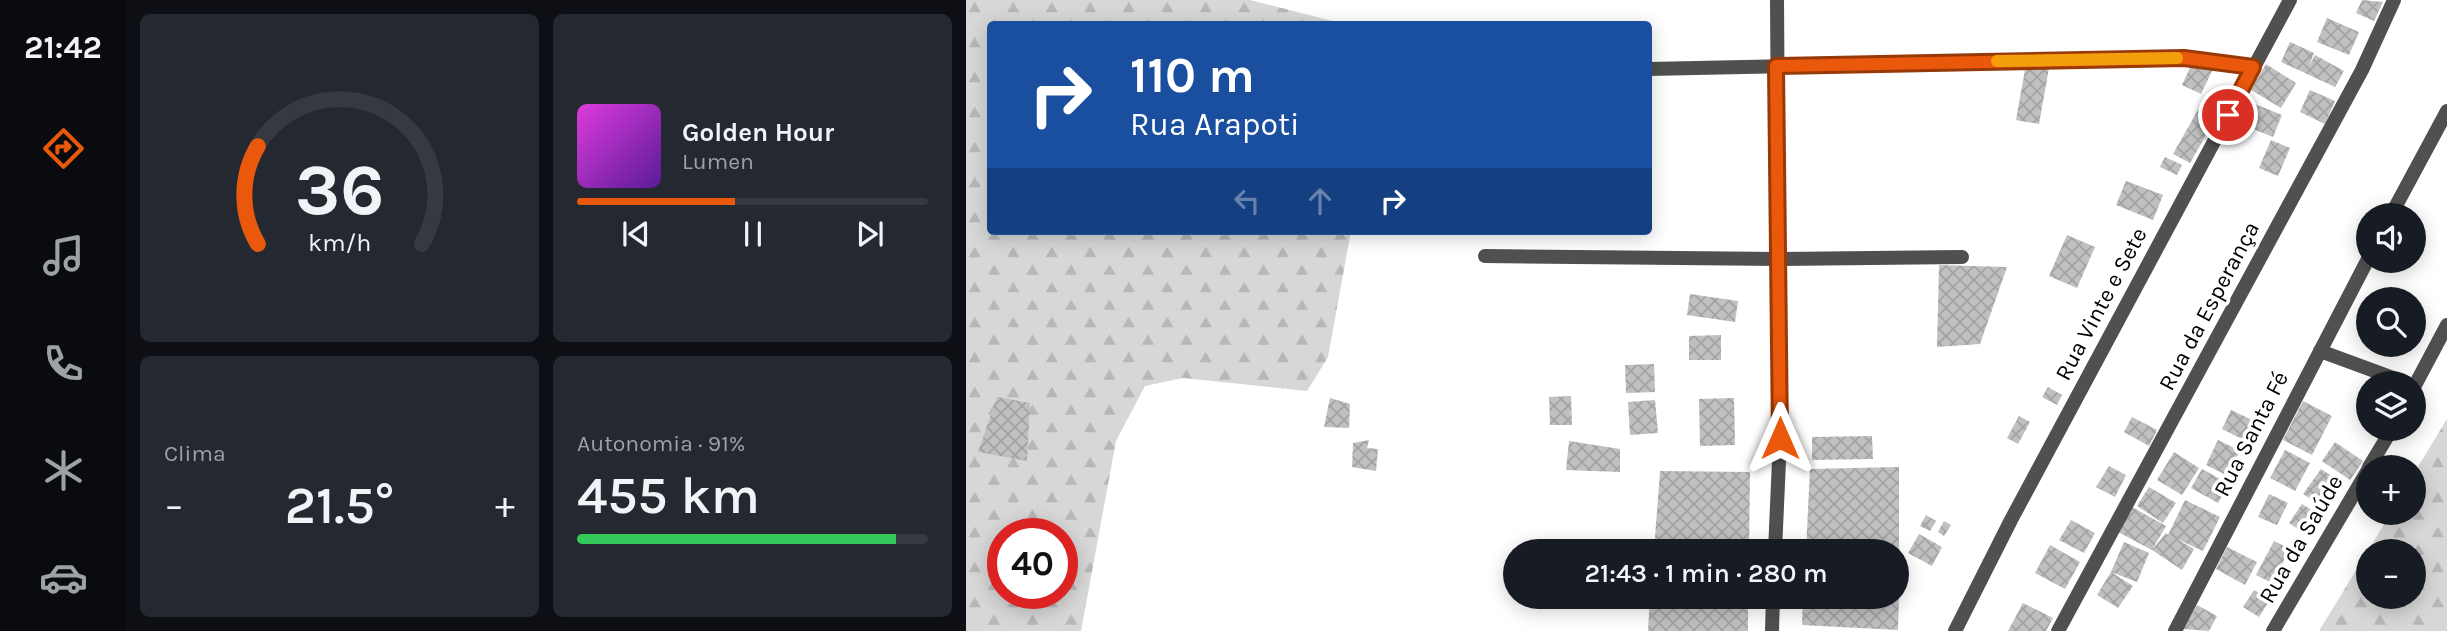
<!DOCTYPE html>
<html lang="pt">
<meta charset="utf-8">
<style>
:root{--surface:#171b24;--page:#242831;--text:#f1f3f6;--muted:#9ea1a6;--line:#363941;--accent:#ea580c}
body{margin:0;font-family:Karla,sans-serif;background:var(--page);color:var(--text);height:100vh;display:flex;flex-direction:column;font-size:26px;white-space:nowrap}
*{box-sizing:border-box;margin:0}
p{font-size:23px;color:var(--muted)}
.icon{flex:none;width:38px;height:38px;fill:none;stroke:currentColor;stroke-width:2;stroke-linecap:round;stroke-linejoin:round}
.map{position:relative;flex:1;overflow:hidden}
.side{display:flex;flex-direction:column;gap:14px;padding:14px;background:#0d0f14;width:840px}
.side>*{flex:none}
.hud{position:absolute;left:21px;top:21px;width:665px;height:214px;border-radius:7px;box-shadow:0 4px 18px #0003;background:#1a4fa0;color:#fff;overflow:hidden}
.buttons{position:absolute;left:1390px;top:203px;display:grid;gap:14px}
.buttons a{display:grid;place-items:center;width:70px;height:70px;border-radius:50%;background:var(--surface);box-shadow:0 4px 18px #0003;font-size:35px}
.speed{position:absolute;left:21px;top:518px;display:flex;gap:14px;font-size:35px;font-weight:700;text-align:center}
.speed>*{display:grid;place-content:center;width:91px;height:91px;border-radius:50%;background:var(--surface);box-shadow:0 4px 18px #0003;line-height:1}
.speed .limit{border:10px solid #d22;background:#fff;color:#111}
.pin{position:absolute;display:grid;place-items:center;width:60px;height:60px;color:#fff;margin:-30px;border:4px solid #fff;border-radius:50%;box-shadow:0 2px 7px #0007}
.me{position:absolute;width:77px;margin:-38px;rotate:0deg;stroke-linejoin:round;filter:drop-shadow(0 0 5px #0008)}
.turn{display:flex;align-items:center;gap:24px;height:147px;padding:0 28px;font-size:32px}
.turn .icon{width:91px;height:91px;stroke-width:2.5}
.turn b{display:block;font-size:49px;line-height:60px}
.lanes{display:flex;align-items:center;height:66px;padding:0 28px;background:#0003;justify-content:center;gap:35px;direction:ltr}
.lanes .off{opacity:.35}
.big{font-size:52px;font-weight:600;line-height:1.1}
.side .card{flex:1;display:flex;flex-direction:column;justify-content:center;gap:10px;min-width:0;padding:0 24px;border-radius:10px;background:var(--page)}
.side .dial{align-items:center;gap:0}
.dial svg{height:182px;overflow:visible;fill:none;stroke:var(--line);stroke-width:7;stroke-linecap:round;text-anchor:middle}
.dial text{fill:var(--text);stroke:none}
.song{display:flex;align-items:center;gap:21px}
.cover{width:84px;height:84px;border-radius:10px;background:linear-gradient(135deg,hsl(300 70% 55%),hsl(270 70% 35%))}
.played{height:7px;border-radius:4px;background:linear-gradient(90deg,var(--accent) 45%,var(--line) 45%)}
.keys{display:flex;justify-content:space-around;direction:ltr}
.heat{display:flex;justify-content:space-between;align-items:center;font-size:38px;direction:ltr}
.charge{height:10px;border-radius:5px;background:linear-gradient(90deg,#34c759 91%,var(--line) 0)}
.side .tiles{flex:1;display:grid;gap:14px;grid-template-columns:repeat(2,1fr)}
.trip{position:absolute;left:537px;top:539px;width:406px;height:70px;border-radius:35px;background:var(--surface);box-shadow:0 4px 18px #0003;font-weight:600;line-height:70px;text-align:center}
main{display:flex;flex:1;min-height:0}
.tabs{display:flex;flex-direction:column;width:126px;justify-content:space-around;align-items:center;background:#090b0e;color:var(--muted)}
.tabs .icon{width:49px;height:49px}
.tabs .active{color:var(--accent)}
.tabs b{font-size:32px;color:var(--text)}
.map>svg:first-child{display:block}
</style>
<main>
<nav class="tabs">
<b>21:42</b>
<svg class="icon active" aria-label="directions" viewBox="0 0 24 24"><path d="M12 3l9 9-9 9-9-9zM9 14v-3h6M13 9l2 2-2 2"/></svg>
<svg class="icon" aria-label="music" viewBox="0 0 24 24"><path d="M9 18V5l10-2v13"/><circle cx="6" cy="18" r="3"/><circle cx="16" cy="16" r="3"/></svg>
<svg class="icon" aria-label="phone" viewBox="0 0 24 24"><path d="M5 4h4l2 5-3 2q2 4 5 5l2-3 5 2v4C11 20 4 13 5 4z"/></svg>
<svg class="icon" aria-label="climate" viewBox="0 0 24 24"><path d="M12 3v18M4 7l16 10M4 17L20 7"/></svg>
<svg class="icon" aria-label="car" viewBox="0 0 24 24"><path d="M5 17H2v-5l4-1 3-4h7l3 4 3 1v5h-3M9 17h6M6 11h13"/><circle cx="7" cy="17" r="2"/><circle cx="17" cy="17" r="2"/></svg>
</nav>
<section class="side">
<div class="tiles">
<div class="card dial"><svg viewBox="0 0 100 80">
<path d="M14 69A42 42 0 1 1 86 69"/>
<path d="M14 69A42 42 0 0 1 14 26" stroke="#ea580c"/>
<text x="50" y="56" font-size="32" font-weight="700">36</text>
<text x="50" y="72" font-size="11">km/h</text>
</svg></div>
<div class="card">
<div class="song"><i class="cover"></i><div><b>Golden Hour</b><p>Lumen</p></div></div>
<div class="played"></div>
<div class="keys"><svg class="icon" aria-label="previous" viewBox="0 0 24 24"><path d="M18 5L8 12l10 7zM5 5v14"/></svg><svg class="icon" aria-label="pause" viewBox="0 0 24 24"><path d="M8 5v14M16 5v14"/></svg><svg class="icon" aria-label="next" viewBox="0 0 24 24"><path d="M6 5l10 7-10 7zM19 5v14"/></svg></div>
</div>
<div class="card"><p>Clima</p>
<div class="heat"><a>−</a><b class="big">21.5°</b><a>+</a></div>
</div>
<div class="card"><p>Autonomia · 91%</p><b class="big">455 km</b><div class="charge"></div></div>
</div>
</section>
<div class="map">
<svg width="1481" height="631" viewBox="0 0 1481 631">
<defs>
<pattern id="forest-firs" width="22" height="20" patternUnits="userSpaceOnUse" patternTransform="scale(1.75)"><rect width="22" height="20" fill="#d7d7d7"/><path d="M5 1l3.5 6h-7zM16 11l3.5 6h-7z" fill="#b7b7b7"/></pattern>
<pattern id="building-cross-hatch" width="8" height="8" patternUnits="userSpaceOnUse" patternTransform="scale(1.75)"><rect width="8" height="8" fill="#c0c0c0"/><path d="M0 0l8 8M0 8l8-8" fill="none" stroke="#a3a3a3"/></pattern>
</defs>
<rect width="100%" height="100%" fill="#fff"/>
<g fill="url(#forest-firs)" fill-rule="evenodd">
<path d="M0,0H284L378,24H24V231H385L362,357L341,391L217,378L179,386L150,441L115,631H0ZM37,534H96V593H37Z"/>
<path d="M1481,419V631H1353L1425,513H1447V475ZM1402,551H1447V597H1402Z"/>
</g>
<g fill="url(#building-cross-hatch)">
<polygon points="1396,0 1417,2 1408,21 1390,13"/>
<polygon points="1361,18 1393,32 1383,55 1351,42"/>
<polygon points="1324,42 1348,53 1343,66 1349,55 1378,71 1369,87 1315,62"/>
<polygon points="1227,61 1247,69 1235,94 1216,85"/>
<polygon points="1060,64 1083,68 1073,124 1050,120"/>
<polygon points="1300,64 1330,83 1315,108 1285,90"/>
<polygon points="1344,90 1369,101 1359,124 1334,112"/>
<polygon points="1237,101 1254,111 1224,163 1207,154"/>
<polygon points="1284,102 1316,115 1307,137 1275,124"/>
<polygon points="1305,140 1324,148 1312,176 1293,168"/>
<polygon points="1199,157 1216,165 1211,175 1194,167"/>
<polygon points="1160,181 1197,195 1187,220 1150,205"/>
<polygon points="1101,235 1129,247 1111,288 1083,276"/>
<polygon points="973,265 1041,267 1014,344 971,347"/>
<polygon points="724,294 772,301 769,322 721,315"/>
<polygon points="755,335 755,360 723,360 723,336"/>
<polygon points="688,364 689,392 660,393 659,365"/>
<polygon points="1082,387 1096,395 1091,405 1076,397"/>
<polygon points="605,396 606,425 584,425 583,397"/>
<polygon points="31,397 64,403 61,461 12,452"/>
<polygon points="364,398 384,404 383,428 358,427"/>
<polygon points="768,398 769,445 734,446 733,399"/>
<polygon points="689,400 692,433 664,435 662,402"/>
<polygon points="1337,401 1366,416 1346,455 1317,440"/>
<polygon points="1265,410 1297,425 1288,445 1256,429"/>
<polygon points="1053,416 1064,422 1052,444 1041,438"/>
<polygon points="1166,417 1191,430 1183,446 1158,432"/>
<polygon points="906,436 907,459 846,460 846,437"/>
<polygon points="403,440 401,448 412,449 410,471 386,467 387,443"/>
<polygon points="1252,440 1274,451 1262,476 1240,465"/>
<polygon points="603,441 654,449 654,472 600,470"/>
<polygon points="1369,442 1397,461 1384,480 1356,461"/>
<polygon points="1319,450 1344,463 1329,491 1304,478"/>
<polygon points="1208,452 1233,468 1216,495 1191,480"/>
<polygon points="1143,466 1160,475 1149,497 1130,487"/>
<polygon points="933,467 933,551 840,551 844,469"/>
<polygon points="1236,469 1263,484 1252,503 1225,488"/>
<polygon points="1355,469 1378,484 1362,510 1337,494"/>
<polygon points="694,471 784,472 783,551 688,551"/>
<polygon points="1183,487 1210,503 1197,523 1171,506"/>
<polygon points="1303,494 1322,503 1311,525 1292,517"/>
<polygon points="1219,500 1254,517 1237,551 1211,539 1228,549 1216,570 1186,550 1200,533 1202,535"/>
<polygon points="1336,504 1357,517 1344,537 1323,523"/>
<polygon points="1166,507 1200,526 1186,550 1152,532"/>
<polygon points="960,515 970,521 964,531 954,526"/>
<polygon points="1105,520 1129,533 1118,553 1093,540"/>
<polygon points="978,521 985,525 978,536 972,532"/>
<polygon points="953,534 976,547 966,566 942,553"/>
<polygon points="1308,541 1324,549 1306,583 1290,575"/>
<polygon points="1158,542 1183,553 1171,582 1145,572 1167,586 1152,608 1131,595 1145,572"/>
<polygon points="1084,545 1114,562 1099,589 1069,573"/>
<polygon points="1261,547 1291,562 1279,585 1250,569"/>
<polygon points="1288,590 1304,600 1293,617 1277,607"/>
<polygon points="684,597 782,597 782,631 682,631"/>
<polygon points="837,597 933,597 932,630 836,625"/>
<polygon points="1057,603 1087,618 1080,631 1042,631"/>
<polygon points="1231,605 1251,616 1243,631 1217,629"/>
</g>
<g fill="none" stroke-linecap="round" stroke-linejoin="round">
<g stroke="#505050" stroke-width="14">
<polyline points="682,69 1218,58 1287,67"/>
<polyline points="1425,215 1481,111"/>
<polyline points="519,256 814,259 996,257"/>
<polyline points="1354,351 1441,383"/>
<polyline points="1447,389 1481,325"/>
<polyline points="1403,467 1426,429"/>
<polyline points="989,631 1045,520 1324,0"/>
<polyline points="1092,631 1396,70 1428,0"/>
<polyline points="1209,631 1402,259"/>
<polyline points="1307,631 1402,470"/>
</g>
<g stroke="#505050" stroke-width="14">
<polyline points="809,551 814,438 811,0"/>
<polyline points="806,631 807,597"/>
</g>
</g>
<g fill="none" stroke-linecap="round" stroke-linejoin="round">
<defs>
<polyline id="route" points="814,438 810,66 1218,58 1287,67 1262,115"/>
</defs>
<use href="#route" stroke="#983908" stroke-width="18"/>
<use href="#route" stroke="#ea580c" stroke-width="12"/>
<polyline stroke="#f59e0b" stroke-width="12" points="1031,61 1211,58"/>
</g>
<g text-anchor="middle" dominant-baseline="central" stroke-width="7" stroke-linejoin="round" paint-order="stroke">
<g font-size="23" fill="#000" stroke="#fff">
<text transform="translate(1135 304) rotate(-62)">Rua Vinte e Sete</text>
<text transform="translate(1243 306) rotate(-62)">Rua da Esperança</text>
<text transform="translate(1285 434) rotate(-63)">Rua Santa Fé</text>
<text transform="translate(1335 539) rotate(-60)">Rua da Saúde</text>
</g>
</g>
</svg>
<div class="buttons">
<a><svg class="icon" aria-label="sound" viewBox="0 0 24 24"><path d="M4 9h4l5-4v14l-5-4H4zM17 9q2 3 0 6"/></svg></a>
<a><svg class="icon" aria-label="search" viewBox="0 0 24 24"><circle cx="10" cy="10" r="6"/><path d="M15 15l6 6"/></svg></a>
<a><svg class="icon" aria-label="layers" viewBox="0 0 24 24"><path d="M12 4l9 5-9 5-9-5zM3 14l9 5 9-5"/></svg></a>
<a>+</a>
<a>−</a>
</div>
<div class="speed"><div class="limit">40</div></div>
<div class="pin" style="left:1262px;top:115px;background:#d93025"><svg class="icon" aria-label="arrive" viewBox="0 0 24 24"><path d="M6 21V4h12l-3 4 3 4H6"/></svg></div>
<svg class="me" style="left:814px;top:438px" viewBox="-20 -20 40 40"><path d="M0-17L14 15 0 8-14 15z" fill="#ea580c" stroke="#fff" stroke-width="4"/></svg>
<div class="trip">21:43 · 1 min · 280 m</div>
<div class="hud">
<div class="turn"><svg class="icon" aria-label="right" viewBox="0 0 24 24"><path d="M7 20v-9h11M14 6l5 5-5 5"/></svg><div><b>110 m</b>Rua Arapoti</div></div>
<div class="lanes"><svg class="icon off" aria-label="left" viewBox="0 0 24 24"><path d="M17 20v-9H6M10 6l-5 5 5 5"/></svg><svg class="icon off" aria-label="ahead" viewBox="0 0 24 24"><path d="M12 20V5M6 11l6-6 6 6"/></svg><svg class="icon" aria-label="right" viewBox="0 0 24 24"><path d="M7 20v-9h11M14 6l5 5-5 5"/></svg></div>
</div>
</div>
</main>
